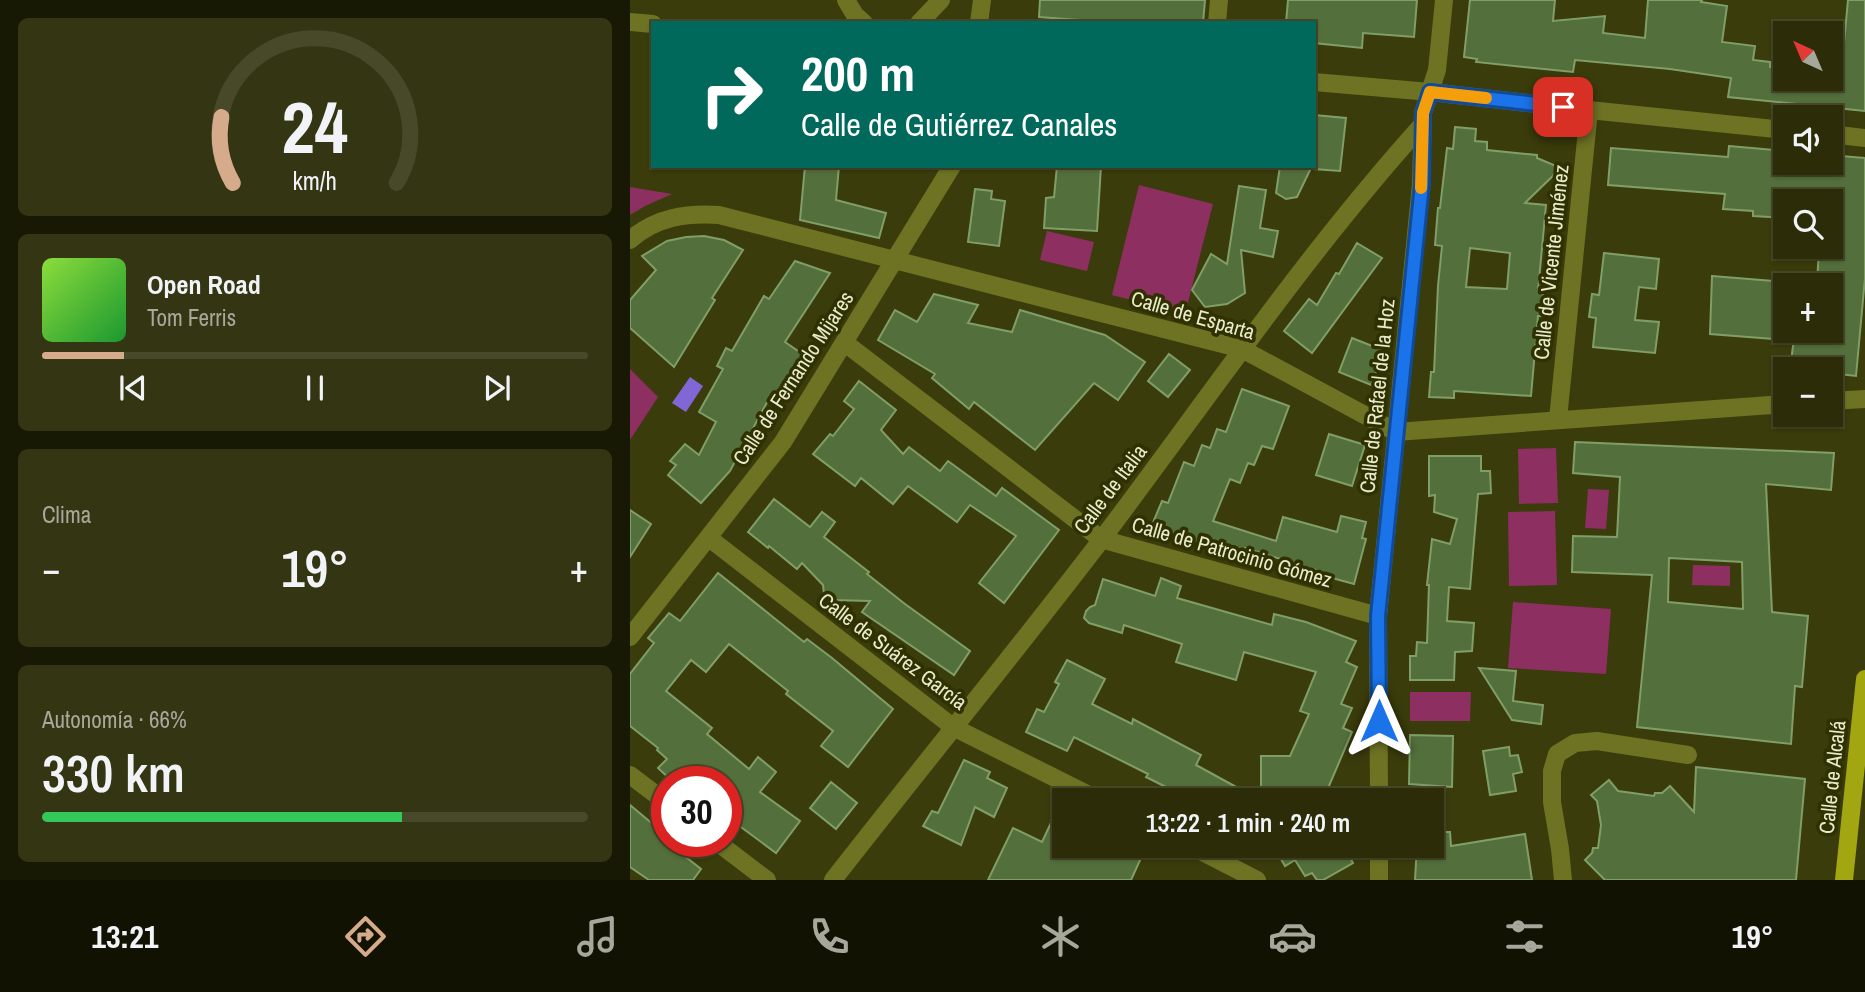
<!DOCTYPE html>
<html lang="es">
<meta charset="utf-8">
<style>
:root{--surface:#2c2d08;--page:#343512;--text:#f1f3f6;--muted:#a6a89c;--line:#484929;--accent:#d6ab8b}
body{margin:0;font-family:"Archivo Narrow",sans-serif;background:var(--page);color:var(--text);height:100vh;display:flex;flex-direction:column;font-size:26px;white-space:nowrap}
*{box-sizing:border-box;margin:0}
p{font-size:23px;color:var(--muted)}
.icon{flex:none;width:38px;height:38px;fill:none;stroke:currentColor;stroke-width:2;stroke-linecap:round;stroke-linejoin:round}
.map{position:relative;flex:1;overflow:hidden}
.sheet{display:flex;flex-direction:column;gap:18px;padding:18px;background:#181904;width:630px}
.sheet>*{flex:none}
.guide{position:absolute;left:21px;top:21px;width:665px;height:147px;border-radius:0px;box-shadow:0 2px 5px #0004,0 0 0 2px var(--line);background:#00695c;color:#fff;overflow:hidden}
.needle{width:46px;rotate:316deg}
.fabs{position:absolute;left:1143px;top:21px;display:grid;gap:14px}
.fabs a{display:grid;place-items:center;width:70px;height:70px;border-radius:0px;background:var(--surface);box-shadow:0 2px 5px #0004,0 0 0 2px var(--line);font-size:35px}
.speed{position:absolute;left:21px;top:766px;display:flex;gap:14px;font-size:35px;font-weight:700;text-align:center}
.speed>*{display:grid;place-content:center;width:91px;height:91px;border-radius:50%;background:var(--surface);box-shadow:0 2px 5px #0004,0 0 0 2px var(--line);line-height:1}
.speed .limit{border:10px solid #d22;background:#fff;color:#111}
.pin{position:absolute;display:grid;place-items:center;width:60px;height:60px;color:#fff;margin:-30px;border-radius:14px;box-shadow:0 4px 10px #0006}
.me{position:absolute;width:77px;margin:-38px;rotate:0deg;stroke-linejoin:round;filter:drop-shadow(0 0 5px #0008)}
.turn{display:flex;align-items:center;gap:24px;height:147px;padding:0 35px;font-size:32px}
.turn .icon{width:91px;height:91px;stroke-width:2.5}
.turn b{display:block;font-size:49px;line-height:60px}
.big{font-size:52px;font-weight:600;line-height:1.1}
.sheet .tile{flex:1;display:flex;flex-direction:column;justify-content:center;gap:10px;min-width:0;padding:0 24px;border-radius:10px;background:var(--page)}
.sheet .dial{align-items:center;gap:0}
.dial svg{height:182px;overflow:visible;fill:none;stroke:var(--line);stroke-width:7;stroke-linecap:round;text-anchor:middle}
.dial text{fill:var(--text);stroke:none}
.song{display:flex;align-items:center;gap:21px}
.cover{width:84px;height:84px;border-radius:10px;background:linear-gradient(135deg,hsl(90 70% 55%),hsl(130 70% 35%))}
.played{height:7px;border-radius:4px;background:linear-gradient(90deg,var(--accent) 15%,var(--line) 15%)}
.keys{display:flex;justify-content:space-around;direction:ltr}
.heat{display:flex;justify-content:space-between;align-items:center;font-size:38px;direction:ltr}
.charge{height:10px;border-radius:5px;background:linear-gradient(90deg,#34c759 66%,var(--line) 0)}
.trip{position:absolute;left:422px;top:788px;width:392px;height:70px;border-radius:0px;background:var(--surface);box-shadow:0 2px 5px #0004,0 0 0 2px var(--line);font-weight:600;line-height:70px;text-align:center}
.dock{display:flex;height:112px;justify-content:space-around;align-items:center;background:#121203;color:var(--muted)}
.dock .icon{width:49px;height:49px}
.dock .current{color:var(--accent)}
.dock b{font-size:32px;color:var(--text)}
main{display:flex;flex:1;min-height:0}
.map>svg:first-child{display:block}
</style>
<main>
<section class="sheet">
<div class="tile dial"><svg viewBox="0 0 100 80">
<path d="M14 69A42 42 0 1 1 86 69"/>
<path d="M14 69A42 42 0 0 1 9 40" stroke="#d6ab8b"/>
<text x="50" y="56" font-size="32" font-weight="700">24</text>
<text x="50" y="72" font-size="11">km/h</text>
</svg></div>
<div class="tile">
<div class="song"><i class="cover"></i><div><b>Open Road</b><p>Tom Ferris</p></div></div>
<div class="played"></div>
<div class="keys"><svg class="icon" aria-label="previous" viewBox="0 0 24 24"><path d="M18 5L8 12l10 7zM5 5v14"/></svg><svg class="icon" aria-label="pause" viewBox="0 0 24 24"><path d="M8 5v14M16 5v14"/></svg><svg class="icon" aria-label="next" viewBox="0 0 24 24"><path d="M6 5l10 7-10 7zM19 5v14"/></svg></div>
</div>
<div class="tile"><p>Clima</p>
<div class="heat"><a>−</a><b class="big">19°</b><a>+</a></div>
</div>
<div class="tile"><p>Autonomía · 66%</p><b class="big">330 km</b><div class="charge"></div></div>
</section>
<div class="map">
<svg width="1235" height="880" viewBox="0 0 1235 880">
<rect width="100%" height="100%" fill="#3a3c0b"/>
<g fill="#8e2f61">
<polygon points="509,185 583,204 555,314 482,295"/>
<polygon points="0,187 42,194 15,206 0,215"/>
<polygon points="417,231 464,242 457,271 410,260"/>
<polygon points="0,369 28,397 0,440"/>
<polygon points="926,448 928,503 889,504 888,449"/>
<polygon points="958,489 979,490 976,529 955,528"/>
<polygon points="925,511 927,585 879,586 878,512"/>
<polygon points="1063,565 1100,566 1100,586 1062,585"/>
<polygon points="883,602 981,609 976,674 878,668"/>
<polygon points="780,692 841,692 840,721 780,721"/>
</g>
<polygon fill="#8167d5" points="60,377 73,386 56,412 42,403"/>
<g fill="#536f3b" stroke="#819e68" stroke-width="2" fill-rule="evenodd">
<polygon points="410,0 575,0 573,23 462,23 462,21 409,17"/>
<polygon points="658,0 787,0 784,37 733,33 732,48 684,43 684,23 656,23"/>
<polygon points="840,0 925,0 923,21 975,16 973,33 1015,38 1018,0 1072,0 1071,2 1097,6 1092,42 1125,46 1123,60 1140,62 1140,67 1155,69 1155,79 1200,79 1200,71 1206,71 1208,54 1213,54 1218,0 1235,0 1235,111 1098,97 1101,78 1040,69 945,60 943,72 846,62 847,59 834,57"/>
<polygon points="684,115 716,118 710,171 684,169"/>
<path d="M825,127L846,129L845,141L857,142V150L907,155V158L931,168L895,203L916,205L908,291L913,292L911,316H908L901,396L824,391V398L799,397L801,372H804L808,286L812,246L805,245L808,208H810L817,148L823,149ZM840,248L880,253L877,289L836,287Z"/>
<polygon points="1099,146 1155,151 1155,163 1200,163 1200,155 1235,158 1235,278 1226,376 1200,373 1200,369 1160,369 1165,331 1200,331 1200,285 1187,285 1189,247 1200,247 1200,201 1155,201 1155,218 1140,217 1123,216 1123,211 1093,209 1095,194 978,185 981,148 1098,157"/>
<polygon points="175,166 209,166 206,200 256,213 249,238 170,220"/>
<polygon points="427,166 471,166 467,231 414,228 416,198 424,197"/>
<polygon points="650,166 682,166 667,197 656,199 646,193"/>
<polygon points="609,186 636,190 630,228 648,231 643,257 611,250 615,293 597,304 575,307 562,290 581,254 597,264"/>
<polygon points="345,189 362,191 361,199 375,201 369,246 338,242"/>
<polygon points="74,236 94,240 113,250 82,298 85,300 44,367 0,328 0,300 26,270 12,256 37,241 56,237"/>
<polygon points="727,243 752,258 682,353 654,331 679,299 687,305 706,273 709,274"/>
<polygon points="974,253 1029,259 1026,289 1009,287 1005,320 1029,322 1025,353 963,347 966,318 959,317 962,294 969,295"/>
<polygon points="165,261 200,273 155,342 174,355 150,400 141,395 100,471 71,503 38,475 46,465 40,461 55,444 69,455 86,422 69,412 93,369 87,366 96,348 102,351 134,296 139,299"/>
<polygon points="1082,276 1155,282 1155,340 1080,334"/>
<polygon points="304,294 348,305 338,323 382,332 390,310 475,335 515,362 488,400 464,383 405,450 344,402 339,409 302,378 305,374 248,340 265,310 287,322"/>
<polygon points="722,338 755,351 741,385 709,372"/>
<polygon points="539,354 560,370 538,397 518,381"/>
<polygon points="229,381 266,410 251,430 273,454 279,447 310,471 318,461 366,496 372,488 429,530 374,603 349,583 386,536 340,505 327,522 278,486 263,504 231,478 225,486 183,454 200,434 203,436 224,409 214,401"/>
<polygon points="612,389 659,406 643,449 632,446 624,465 618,463 610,483 600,479 583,521 646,541 653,517 707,532 711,516 736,522 732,538 736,539 724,584 695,576 696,573 615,548 613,554 563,540 522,525 532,501 538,503 554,462 564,466 572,445 580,448 587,429 596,432"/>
<polygon points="699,434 735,445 722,486 686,475"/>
<path d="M945,442L1204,453L1201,490L1136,484L1142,612L1178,616L1172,687L1165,686L1161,744L1007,727L1022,575L942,572L943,536L987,537L990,477L943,473ZM1039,558L1112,562L1113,609L1038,602Z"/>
<polygon points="799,456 851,456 851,471 860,471 861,493 848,494 840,589 819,587 817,621 844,623 842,651 825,652 824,680 780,680 780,656 786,656 787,642 797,643 799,585 797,585 802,539 820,544 827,519 804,512 805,495 799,496"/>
<polygon points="144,499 180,527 192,512 205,522 194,537 239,572 237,574 275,604 340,651 324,675 232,612 240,601 201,600 194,595 193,585 172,563 167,569 139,546 138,548 118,532"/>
<polygon points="0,510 21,524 0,557"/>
<polygon points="88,573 174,642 177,639 202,658 263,709 218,767 191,746 203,731 156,694 158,691 99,644 76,672 61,660 36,691 82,728 77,734 119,769 128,757 146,772 130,792 170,821 146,853 96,816 96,782 43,782 28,768 37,759 27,750 28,748 0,726 0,674 24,643 18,638 39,613 50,621"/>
<polygon points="531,578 551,586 547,598 642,625 644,614 676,622 726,641 716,662 727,667 711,704 722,708 713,728 722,732 693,800 631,800 631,756 660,756 679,714 670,711 686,672 614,652 606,680 546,662 552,644 494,625 492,633 459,623 454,618 456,611 460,607 465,605 473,579 525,596"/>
<polygon points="437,660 475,679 462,704 502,724 503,719 571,755 566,765 630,800 547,800 550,794 516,777 518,774 444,737 437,751 396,732 407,709 414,712 429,684 425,682"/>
<polygon points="849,668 886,671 883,701 913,705 911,724 882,720"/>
<polygon points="780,735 823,736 822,787 779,784"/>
<polygon points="879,747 880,756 888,755 892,772 883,774 886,791 860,795 853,751"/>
<polygon points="334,760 360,772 357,778 377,788 364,817 345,807 331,845 293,826 302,811 308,813"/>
<polygon points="1066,767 1175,779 1166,880 975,880 955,860 962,853 963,848 968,848 971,825 967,801 961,795 979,780 988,791 1024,796 1025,793 1032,793 1040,786 1064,812"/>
<polygon points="201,782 227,803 206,829 180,808"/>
<polygon points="434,795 434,845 517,845 501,880 358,880 383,828 412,842"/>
<polygon points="0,805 31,831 28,835 71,869 63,880 19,880 0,867"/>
<polygon points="802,832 820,832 821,846 895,834 902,880 785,880 787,845 802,845"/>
<polygon points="643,845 714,845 723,863 693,880 687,880 682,873 675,876 665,860 655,866"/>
</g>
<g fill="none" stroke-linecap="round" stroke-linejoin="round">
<g stroke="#6e7223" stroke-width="18">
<polyline points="216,0 225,15 234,23"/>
<polyline points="0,22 23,24"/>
<polyline points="289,23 311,0"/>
<polyline points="349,23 352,0"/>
<polyline points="587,23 589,0"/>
<polyline points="684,82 800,92 959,110 1155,130"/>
<polyline points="1200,134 1235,138"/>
<path d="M0,240C26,217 56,213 89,215L612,349L766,432L1155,404"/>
<polyline points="215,343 471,539 748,616"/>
<polyline points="1200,401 1235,399"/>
<polyline points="928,419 959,110"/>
<polyline points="79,538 323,727 469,800"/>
<polyline points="0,637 153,442 322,166"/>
<polyline points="0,775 37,803"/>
<polyline points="749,800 748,616 791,184 793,113 807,70 814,0"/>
<polyline points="87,842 137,880"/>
<polyline points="559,845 627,880"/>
<polyline points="749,845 749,880"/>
<path d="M203,880C292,766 384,654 472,539C577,400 675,255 792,125"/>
<polyline points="933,880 930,849 922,802 922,771 927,754 945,743 967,741 1058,755"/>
</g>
<polyline stroke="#a2a611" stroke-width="18" points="1214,880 1235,679"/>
</g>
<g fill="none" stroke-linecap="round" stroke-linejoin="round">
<defs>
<polyline id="route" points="749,721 748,616 792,184 793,113 800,92 933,107"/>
</defs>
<use href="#route" stroke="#114b97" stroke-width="18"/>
<use href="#route" stroke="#1a73e8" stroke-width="12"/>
<polyline stroke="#f59e0b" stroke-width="12" points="791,188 793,113 800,92 856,98"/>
</g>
<g text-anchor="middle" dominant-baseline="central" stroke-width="7" stroke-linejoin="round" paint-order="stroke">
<g font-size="21" fill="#e9eccc" stroke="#303100">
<text transform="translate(921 262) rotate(-84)">Calle de Vicente Jiménez</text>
<text transform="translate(563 315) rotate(16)">Calle de Esparta</text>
<text transform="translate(163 378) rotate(-57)">Calle de Fernando Mijares</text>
<text transform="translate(747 396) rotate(-84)">Calle de Rafael de la Hoz</text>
<text transform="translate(480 489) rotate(-53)">Calle de Italia</text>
<text transform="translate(602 552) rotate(16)">Calle de Patrocinio Gómez</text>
<text transform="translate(263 651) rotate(37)">Calle de Suárez García</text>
<text transform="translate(1202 777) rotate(-84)">Calle de Alcalá</text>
</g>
</g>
</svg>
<div class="fabs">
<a><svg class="needle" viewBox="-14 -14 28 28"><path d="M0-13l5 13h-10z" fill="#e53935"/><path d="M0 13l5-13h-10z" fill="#a6a89c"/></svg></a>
<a><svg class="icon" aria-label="sound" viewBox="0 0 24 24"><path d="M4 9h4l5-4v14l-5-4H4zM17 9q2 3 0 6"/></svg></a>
<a><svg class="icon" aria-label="search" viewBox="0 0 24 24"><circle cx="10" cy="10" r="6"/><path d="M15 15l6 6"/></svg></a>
<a>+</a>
<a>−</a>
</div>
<div class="speed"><div class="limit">30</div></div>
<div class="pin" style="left:933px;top:107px;background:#d93025"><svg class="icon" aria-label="arrive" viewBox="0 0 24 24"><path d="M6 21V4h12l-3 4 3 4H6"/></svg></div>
<svg class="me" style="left:749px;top:721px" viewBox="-20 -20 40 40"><path d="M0-17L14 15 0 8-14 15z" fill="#1a73e8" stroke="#fff" stroke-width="4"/></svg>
<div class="trip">13:22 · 1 min · 240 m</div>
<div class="guide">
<div class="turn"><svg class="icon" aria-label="right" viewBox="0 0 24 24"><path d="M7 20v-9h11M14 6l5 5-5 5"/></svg><div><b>200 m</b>Calle de Gutiérrez Canales</div></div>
</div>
</div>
</main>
<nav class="dock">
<b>13:21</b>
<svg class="icon current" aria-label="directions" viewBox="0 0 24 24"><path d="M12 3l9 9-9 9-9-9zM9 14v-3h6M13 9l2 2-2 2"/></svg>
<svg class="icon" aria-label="music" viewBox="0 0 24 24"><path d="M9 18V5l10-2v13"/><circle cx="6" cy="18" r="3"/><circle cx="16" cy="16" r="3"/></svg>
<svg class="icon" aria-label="phone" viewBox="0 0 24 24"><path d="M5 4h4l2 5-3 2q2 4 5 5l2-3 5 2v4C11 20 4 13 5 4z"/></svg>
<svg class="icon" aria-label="climate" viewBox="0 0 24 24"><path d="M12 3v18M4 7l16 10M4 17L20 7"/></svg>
<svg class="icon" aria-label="car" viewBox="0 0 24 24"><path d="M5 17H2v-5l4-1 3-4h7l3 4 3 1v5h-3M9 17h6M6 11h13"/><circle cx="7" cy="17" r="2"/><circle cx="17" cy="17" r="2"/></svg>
<svg class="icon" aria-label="filters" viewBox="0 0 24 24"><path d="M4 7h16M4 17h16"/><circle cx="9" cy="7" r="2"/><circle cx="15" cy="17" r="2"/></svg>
<b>19°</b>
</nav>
